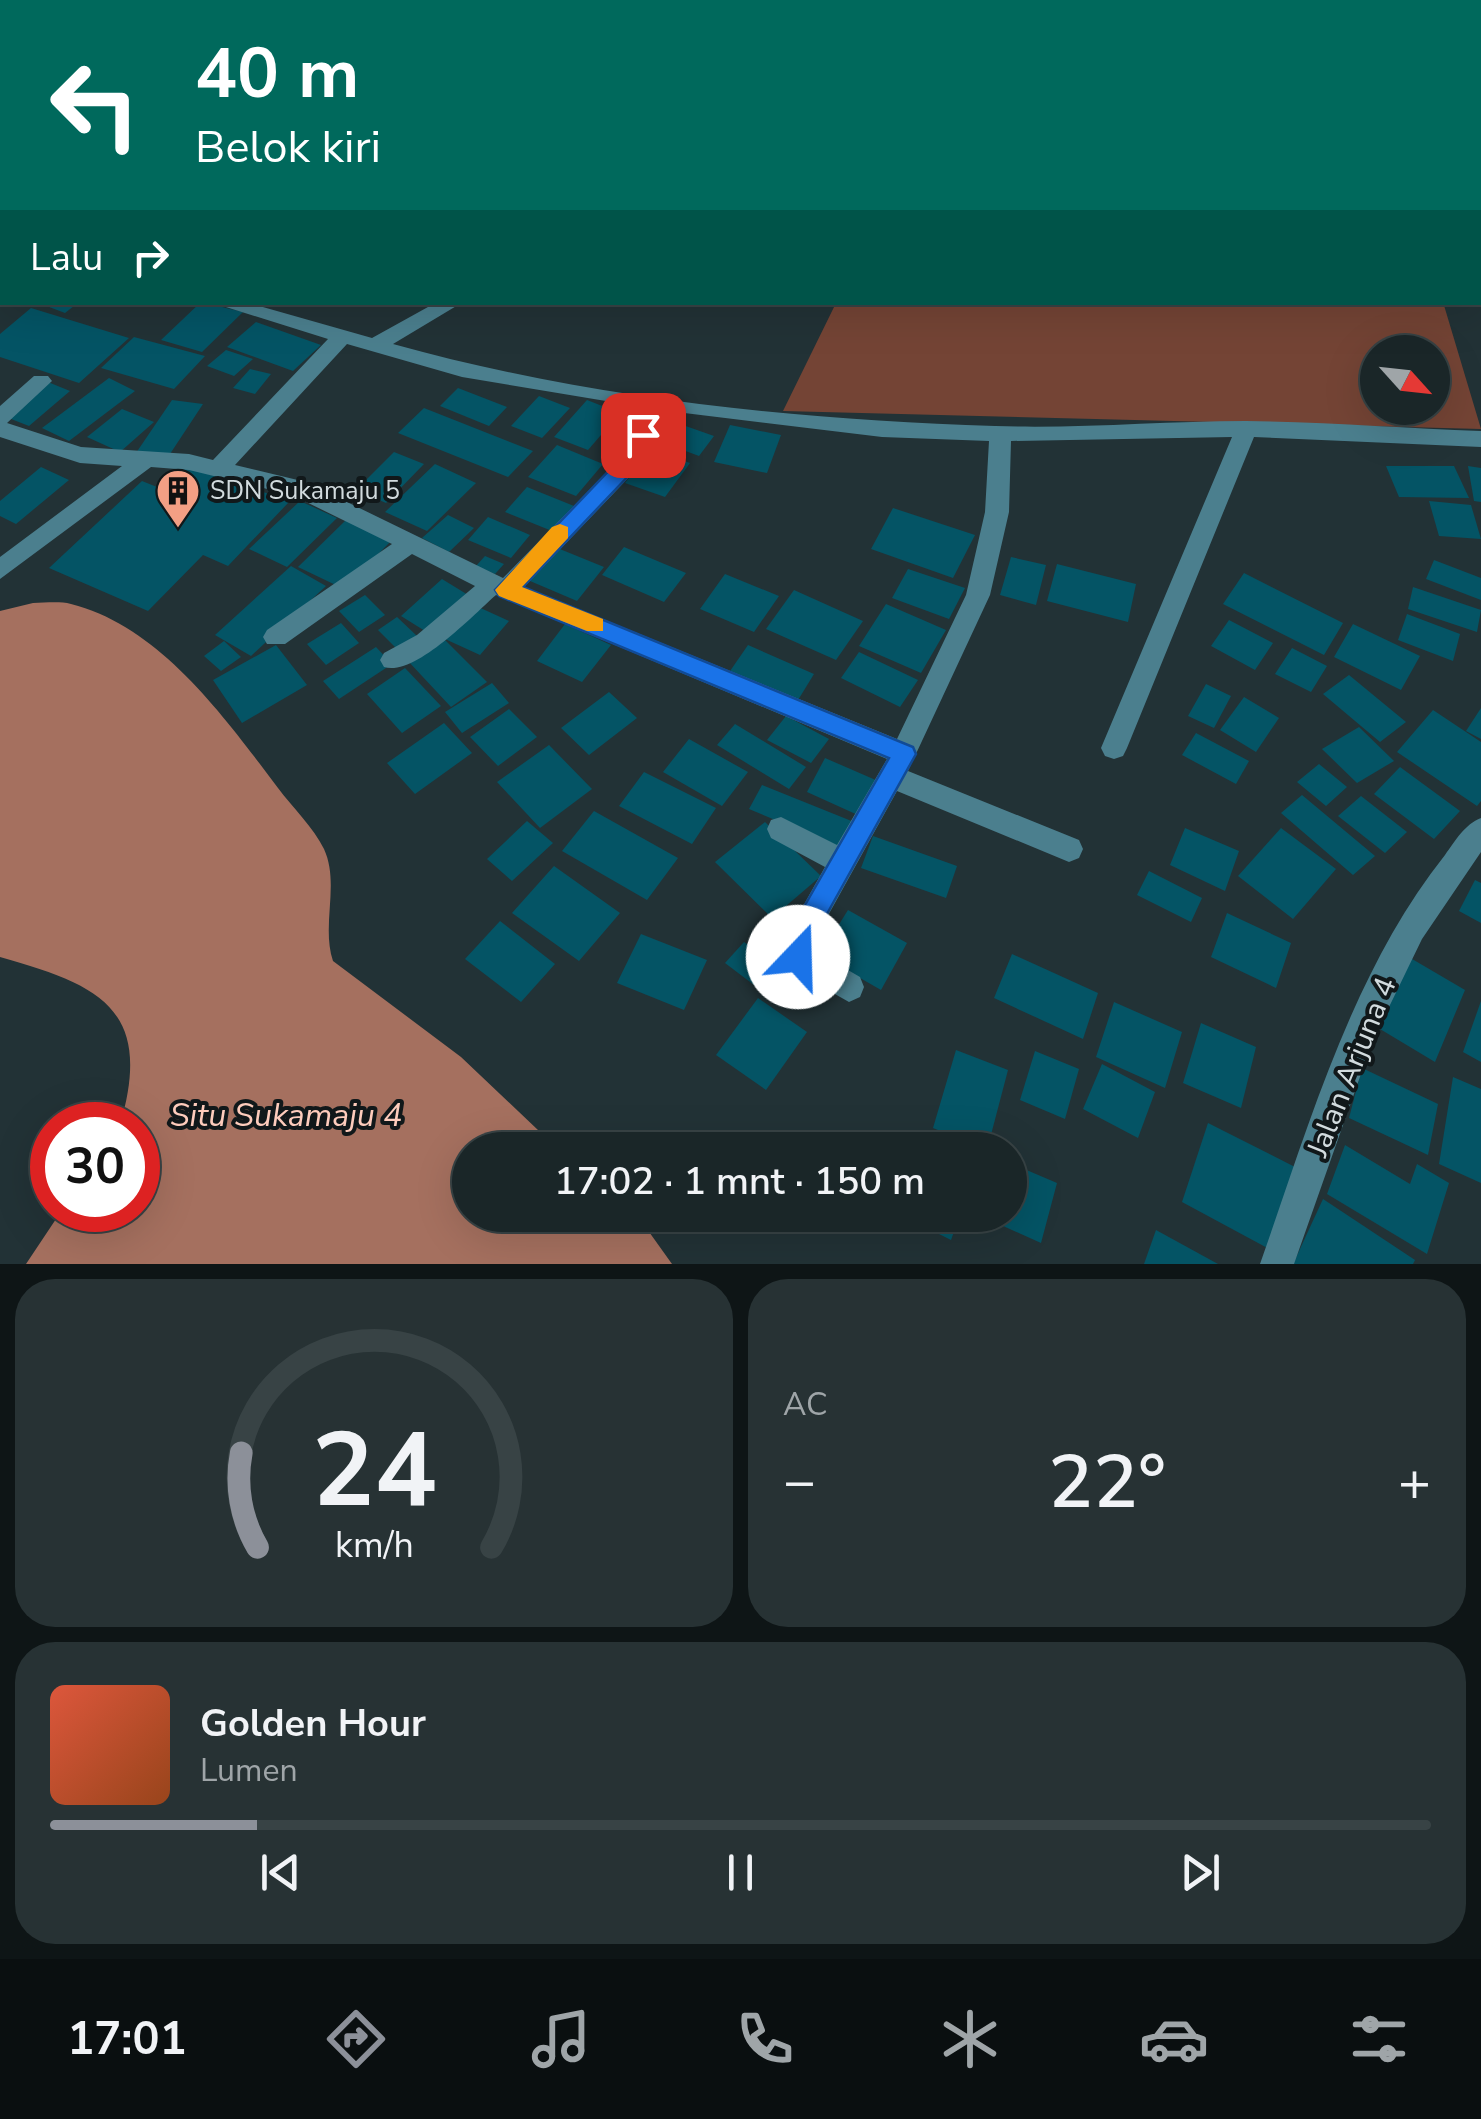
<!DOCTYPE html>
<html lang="id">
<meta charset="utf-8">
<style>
:root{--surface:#1a2628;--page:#273234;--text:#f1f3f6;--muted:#9fa5a8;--line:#384345;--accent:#8c9099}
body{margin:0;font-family:"Nunito Sans",sans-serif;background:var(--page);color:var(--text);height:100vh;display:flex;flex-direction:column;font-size:38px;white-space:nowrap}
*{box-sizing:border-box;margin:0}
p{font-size:32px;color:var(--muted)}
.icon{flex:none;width:55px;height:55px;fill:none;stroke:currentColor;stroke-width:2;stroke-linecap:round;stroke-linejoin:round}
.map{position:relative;height:1264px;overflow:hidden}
.details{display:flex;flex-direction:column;gap:15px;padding:15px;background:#0e1516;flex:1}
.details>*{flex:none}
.top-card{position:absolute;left:0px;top:0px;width:1482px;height:305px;box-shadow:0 10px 40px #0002,0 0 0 2px var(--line);background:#00695c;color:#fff;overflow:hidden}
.needle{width:65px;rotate:117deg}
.controls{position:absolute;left:1360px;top:335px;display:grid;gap:20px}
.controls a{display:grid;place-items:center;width:90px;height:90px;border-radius:50%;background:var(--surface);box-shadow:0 10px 40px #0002,0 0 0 2px var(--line);font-size:50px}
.speed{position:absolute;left:30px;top:1102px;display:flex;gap:20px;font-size:50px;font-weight:700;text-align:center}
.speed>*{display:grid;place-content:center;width:130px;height:130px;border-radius:50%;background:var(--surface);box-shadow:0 10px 40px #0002,0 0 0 2px var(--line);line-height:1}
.speed .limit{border:15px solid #d22;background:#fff;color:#111}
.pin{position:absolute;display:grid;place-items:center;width:85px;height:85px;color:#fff;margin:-42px;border-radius:20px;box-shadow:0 5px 15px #0006}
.me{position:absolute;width:110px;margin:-55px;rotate:21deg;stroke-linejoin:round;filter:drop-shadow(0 0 8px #0008)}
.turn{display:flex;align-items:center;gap:35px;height:210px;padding:0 30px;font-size:45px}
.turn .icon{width:130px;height:130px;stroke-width:2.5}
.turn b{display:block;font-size:70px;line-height:85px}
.then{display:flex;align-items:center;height:95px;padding:0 30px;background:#0003;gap:20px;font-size:38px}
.big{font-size:75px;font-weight:600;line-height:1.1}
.details .widget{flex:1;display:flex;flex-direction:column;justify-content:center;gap:15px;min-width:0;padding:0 35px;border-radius:40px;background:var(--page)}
.details .dial{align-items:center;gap:0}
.dial svg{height:260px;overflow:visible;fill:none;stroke:var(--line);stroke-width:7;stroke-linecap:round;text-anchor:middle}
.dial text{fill:var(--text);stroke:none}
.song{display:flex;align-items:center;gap:30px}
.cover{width:120px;height:120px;border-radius:15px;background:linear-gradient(135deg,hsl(10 70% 55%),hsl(20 70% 35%))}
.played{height:10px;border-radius:5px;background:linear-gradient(90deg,var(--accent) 15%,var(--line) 15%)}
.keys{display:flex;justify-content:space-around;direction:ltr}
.heat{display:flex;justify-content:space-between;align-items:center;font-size:55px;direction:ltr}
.details .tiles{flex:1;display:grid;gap:15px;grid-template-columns:1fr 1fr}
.widget:last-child{grid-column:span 2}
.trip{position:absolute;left:452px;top:1132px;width:575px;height:100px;border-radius:50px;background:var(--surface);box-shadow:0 10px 40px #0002,0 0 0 2px var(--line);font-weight:600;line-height:100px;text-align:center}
.tabs{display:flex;height:160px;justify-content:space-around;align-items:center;background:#0a0f10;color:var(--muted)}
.tabs .icon{width:70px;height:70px}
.tabs .active{color:var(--accent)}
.tabs b{font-size:45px;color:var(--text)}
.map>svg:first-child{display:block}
</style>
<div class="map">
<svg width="1481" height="1264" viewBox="0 0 1481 1264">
<rect width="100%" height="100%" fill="#223236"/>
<path fill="#744435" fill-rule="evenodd" d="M1443,302L1481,429L783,411L836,303ZM1378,352H1432V408H1378Z"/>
<path fill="#a5705f" d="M33,603C45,603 59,601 71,604C160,626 226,719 278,788C292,807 314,828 324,849C340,884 321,925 333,961L461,1057L559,1150H470V1215H637L672,1264H26L62,1210H138V1125H120C154,1009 100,985 0,957V611Z"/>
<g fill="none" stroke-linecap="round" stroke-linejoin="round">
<g fill="#a5705f" fill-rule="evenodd">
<polygon points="517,0 568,0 569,2 519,2"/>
<rect x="1480" y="119" width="1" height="33"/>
</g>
</g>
<g fill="#045465">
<polygon points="36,302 79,302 65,313"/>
<polygon points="201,302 243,312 202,352 161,340"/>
<polygon points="31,308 129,338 79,383 0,357 0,334"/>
<polygon points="256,322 321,345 293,371 227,347"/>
<polygon points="134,337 205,356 174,389 101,368"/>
<polygon points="226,350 253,359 234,376 207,366"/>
<polygon points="250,369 271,374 255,394 233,388"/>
<polygon points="109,378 135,391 69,441 42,428"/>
<polygon points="48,382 70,391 29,426 6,417"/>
<polygon points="458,388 507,407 489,426 440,406"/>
<polygon points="539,396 570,408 542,438 511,426"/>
<polygon points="172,400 203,404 168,457 136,453"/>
<polygon points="587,400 620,413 588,450 554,437"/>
<polygon points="424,408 533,451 508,477 398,433"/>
<polygon points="122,409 154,422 120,452 87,437"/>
<polygon points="625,414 645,421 623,452 602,445"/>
<polygon points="680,424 714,436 699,456 664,443"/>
<polygon points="730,425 781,435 767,473 714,462"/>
<polygon points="557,445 603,464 576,496 528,477"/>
<polygon points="651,449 690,463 665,497 625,483"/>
<polygon points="394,452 424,464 386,503 356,490"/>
<polygon points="189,463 289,502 228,566 203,555 148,611 49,568 142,481 162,489"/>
<polygon points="435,464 476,483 427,531 385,512"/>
<polygon points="1386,466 1454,466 1469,498 1399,497"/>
<polygon points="1468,466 1481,468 1481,502 1474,501"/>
<polygon points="41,467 69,480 16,524 0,516 0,501"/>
<polygon points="527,487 574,506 552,531 505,512"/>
<polygon points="300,501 337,518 287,567 249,549"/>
<polygon points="1429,501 1471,505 1481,539 1439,536"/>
<polygon points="893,508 975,535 953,578 871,549"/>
<polygon points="448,515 474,528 449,552 422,538"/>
<polygon points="488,517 530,535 511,558 468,540"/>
<polygon points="346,520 391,541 344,589 298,567"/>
<polygon points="550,545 604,567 577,601 523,578"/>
<polygon points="624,547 686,573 664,602 602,575"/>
<polygon points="485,556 504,564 495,574 476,566"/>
<polygon points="1011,557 1046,565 1036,605 1000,595"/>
<polygon points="1434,560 1481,578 1481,600 1426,579"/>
<polygon points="1057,564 1136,584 1128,622 1047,601"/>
<polygon points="291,566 326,586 251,656 215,635"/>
<polygon points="908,569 965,588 949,619 892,598"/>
<polygon points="1244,573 1343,623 1324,655 1223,604"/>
<polygon points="725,574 779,596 754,632 700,609"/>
<polygon points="442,579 473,598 433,636 401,616"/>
<polygon points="1413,587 1481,610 1477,632 1408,609"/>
<polygon points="794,590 863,621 836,660 766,629"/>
<polygon points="365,595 385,615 359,632 339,611"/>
<polygon points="886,604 946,630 921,673 859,646"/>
<polygon points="474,605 509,621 480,655 445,639"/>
<polygon points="1407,614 1460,634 1453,661 1398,640"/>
<polygon points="397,617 417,636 397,649 378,630"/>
<polygon points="1229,620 1273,643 1255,670 1211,646"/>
<polygon points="341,623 359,643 326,665 307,644"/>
<polygon points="565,624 611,645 582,682 537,661"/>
<polygon points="1353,624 1420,656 1401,690 1334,657"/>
<polygon points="443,638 487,682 451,707 408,661"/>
<polygon points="224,641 241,657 221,671 204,656"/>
<polygon points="276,645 307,685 242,723 213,680"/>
<polygon points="748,645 814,674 795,705 728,674"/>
<polygon points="376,647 392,664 339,699 323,681"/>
<polygon points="1292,648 1327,666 1311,692 1275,674"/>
<polygon points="859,652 918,680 900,707 841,678"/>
<polygon points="405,668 441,706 402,733 367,694"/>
<polygon points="1349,675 1406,722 1380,742 1323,694"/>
<polygon points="492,683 509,703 462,733 445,712"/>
<polygon points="1206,684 1231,696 1214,728 1188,716"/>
<polygon points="609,692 637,718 589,755 561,728"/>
<polygon points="1244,697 1279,718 1256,752 1220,730"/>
<polygon points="1481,708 1481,739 1466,731"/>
<polygon points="509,709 537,737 498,766 470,737"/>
<polygon points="1433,710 1481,742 1481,801 1477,806 1397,752"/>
<polygon points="786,716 829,739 811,763 767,740"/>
<polygon points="444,723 472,753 415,794 387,763"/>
<polygon points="735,724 806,767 789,789 717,745"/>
<polygon points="1359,727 1394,761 1357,783 1322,749"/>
<polygon points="1196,733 1249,761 1236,784 1182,755"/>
<polygon points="689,739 748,772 722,806 663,772"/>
<polygon points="549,745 592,789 540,828 497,782"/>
<polygon points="825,758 878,781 860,816 807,792"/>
<polygon points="1319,764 1347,787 1326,806 1297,782"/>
<polygon points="1400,767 1460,811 1434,839 1374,794"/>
<polygon points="644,772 716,808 692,844 619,806"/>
<polygon points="762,785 854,822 842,848 749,809"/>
<polygon points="1302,795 1375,856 1353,875 1281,813"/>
<polygon points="1361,796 1407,832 1385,853 1338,816"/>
<polygon points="594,811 678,858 647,900 562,851"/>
<polygon points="527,821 553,843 512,881 487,859"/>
<polygon points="765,822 821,876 772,918 715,862"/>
<polygon points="1185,828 1239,851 1225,891 1170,865"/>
<polygon points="1281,828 1336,869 1293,919 1238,876"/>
<polygon points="873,836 957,866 946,898 861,868"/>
<polygon points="554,866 620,913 579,961 512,913"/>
<polygon points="1149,871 1202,898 1191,922 1137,895"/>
<polygon points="1475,880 1481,883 1481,923 1459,911"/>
<polygon points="848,910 907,943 881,990 820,955"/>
<polygon points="1227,913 1291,943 1276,988 1211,957"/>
<polygon points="500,921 555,964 521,1002 465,959"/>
<polygon points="641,934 707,960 684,1010 617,983"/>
<polygon points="744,942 776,965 758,988 725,963"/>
<polygon points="1012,954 1098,993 1083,1039 994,998"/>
<polygon points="1407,956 1465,990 1435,1062 1375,1026"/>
<polygon points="758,998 807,1032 766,1090 716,1055"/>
<polygon points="1481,1001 1481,1062 1463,1052"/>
<polygon points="1114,1002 1182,1032 1165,1088 1096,1057"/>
<polygon points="1201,1023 1256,1047 1241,1108 1183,1083"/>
<polygon points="956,1050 1008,1070 987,1150 933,1128"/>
<polygon points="1035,1051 1079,1069 1065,1119 1020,1100"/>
<polygon points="1102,1064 1155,1092 1138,1138 1083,1109"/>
<polygon points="1362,1068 1438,1104 1428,1155 1349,1118"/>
<polygon points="1453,1077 1481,1089 1481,1183 1439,1164"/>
<polygon points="1208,1123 1297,1168 1273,1251 1182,1202"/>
<polygon points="1345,1145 1410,1184 1417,1164 1449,1183 1427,1254 1327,1194"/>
<polygon points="1010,1163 1057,1183 1041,1243 992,1221 994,1215 1010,1215"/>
<polygon points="1323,1199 1415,1260 1413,1264 1293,1264"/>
<polygon points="901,1215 960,1215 951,1240"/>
<polygon points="1156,1230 1218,1264 1144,1264"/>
</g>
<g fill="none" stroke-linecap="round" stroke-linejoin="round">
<g fill="#4b7f8e" fill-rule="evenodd">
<polygon points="513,0 531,0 533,2 515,2"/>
<polygon points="572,0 589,0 591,2 574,2"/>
<polygon points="2,7 2,17 0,18 0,8"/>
<polygon points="0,236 2,237 2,249 0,248"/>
<path d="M210,302H245L372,338L437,302H463L393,344C587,398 794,420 995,426C1078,429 1162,421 1246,421C1324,422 1403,428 1481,431V447L1254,437L1127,748L1123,756L1114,759L1105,756L1101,748L1232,437L1011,441L1009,512L990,595L908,771L1079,840L1083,849L1079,858L1069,862L897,791L810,948L860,977L864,987L860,997L849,1002L787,967L780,947L825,867L771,838L767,829L771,820L781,817L837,845L887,759L496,595C473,615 415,677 384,667L380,660L384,653L417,635L475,586L412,554L285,644H267L263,637L267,630L392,544L292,495L189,470L151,467L0,579V557L122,466L80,463L0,437V406L34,376H48L52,381L7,423L81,447L189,454L213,460L328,339ZM347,344L462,377L648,408L618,461L503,578L306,482L235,465ZM668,411L882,437L989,441L985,512L966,595L897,739L524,587L634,472Z"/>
<path d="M1481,818V852L1422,939L1373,1040L1294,1264H1260C1309,1125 1352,972 1445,855C1455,841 1465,824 1481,818Z"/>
</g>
</g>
<polygon fill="#1a73e8" stroke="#114b97" stroke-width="2.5" points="643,428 653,435 633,471 523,587 913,747 916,754 808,948 807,966 798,970 788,966 781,947 889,758 499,596 495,590 618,461 636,430"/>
<polygon fill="#f59e0b" points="560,524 568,527 568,538 522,587 603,619 603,631 587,631 499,596 495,590 552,527"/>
<defs>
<symbol id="building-pin" viewBox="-11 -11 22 30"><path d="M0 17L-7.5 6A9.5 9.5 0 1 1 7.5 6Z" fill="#f39f84" stroke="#11181a"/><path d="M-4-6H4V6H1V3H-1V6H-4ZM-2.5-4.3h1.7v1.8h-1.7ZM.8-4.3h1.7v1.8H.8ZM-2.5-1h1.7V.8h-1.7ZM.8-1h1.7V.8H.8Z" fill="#111"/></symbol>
</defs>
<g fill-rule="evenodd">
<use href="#building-pin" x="153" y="466" width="50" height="68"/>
</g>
<g text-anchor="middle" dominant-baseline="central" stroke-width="8" stroke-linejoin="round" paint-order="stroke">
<g font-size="25" fill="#d2dbde" stroke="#11181a" text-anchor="start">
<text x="210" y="491">SDN Sukamaju 5</text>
</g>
<g font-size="30" fill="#d2dbde" stroke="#11181a">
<text transform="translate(1352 1067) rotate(-68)">Jalan Arjuna 4</text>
</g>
<g font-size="32" font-style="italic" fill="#feccbc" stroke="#11181a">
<text x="286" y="1115">Situ Sukamaju 4</text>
</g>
</g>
</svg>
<div class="controls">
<a><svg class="needle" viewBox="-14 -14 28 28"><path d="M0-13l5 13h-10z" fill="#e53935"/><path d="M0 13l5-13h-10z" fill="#9fa5a8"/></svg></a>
</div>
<div class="speed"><div class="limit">30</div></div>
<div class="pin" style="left:643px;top:435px;background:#d93025"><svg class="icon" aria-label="arrive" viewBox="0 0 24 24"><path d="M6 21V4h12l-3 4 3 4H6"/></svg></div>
<svg class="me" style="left:798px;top:957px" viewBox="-20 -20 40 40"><circle r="19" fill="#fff"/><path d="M0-13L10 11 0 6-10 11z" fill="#1a73e8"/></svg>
<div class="trip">17:02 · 1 mnt · 150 m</div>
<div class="top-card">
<div class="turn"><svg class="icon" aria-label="left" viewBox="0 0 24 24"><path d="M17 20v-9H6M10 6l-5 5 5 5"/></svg><div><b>40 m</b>Belok kiri</div></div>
<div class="then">Lalu<svg class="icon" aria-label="right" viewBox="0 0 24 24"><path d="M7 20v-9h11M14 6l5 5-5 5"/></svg></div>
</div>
</div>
<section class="details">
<div class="tiles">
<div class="widget dial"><svg viewBox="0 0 100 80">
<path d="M14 69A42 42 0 1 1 86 69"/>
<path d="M14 69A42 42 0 0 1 9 40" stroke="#8c9099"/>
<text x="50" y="56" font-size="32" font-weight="700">24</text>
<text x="50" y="72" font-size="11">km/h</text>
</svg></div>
<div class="widget"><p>AC</p>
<div class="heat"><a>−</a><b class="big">22°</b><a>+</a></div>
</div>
<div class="widget">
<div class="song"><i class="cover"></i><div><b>Golden Hour</b><p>Lumen</p></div></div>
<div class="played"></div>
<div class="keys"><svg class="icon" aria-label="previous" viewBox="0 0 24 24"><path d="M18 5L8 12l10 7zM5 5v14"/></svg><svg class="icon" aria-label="pause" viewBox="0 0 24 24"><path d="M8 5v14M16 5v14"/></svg><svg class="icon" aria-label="next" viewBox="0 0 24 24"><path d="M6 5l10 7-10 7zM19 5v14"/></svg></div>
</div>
</div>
</section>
<nav class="tabs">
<b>17:01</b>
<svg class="icon active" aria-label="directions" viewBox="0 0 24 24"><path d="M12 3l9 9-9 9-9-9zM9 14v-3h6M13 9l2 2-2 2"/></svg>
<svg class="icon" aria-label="music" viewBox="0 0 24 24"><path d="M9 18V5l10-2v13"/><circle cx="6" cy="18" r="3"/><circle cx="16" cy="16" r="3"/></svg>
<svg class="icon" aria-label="phone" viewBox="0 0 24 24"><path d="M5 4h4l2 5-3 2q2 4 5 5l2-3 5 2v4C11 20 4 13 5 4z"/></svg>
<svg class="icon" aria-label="climate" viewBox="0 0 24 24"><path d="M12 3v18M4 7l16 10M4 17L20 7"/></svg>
<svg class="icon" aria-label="car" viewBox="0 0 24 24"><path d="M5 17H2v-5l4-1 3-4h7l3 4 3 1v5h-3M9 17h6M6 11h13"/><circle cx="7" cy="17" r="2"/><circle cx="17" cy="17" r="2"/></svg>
<svg class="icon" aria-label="filters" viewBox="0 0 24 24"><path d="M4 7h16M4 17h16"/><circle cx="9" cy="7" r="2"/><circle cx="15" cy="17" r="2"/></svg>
</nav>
